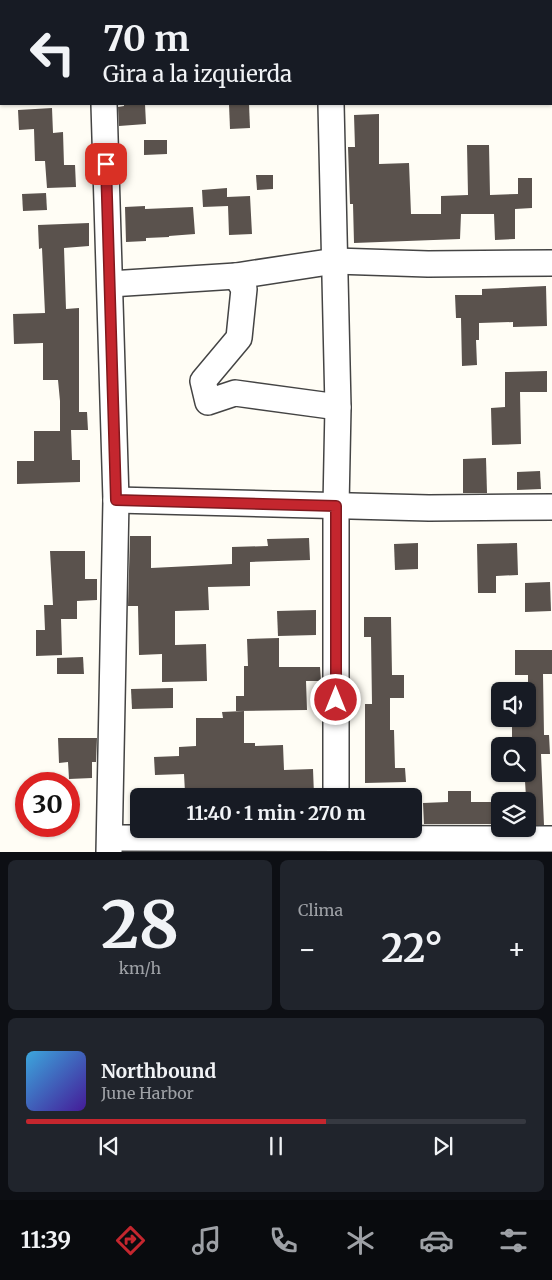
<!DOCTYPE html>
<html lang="es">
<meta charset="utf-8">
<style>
:root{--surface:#171b24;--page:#20242c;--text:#f1f3f6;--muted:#9ea1a6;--line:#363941;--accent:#c4262e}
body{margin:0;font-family:Merriweather,serif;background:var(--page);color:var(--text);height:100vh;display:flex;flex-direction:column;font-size:19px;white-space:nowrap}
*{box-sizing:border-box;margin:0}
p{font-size:16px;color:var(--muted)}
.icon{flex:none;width:28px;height:28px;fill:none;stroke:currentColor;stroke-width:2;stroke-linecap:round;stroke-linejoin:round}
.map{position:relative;height:852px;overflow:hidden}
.sheet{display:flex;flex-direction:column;gap:8px;padding:8px;background:#0d0f14;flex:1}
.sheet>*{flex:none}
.guide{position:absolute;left:0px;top:0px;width:552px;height:105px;box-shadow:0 1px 4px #0004;background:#171b24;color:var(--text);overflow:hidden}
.fabs{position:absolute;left:491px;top:682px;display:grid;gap:10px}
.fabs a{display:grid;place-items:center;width:45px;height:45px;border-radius:8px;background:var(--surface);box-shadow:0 1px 4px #0004;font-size:25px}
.speed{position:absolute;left:15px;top:772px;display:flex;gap:10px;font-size:25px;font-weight:700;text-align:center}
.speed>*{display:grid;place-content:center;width:65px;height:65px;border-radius:50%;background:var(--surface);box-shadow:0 1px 4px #0004;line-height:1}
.speed .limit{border:8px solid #d22;background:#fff;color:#111}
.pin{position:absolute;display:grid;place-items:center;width:42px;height:42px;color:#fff;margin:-21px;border-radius:10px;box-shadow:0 2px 8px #0006}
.me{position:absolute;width:55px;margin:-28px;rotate:0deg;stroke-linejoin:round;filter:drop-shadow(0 0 4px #0008)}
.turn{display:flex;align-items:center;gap:18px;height:105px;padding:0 20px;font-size:22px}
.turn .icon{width:65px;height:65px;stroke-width:2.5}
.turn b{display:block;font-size:35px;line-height:42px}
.big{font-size:38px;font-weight:700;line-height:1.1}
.sheet .widget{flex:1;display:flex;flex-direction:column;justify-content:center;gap:8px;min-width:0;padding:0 18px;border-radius:8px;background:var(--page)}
.sheet .dial{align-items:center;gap:0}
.dial b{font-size:65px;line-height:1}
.song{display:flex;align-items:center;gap:15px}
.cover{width:60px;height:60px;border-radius:8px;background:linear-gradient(135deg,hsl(200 70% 55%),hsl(260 70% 35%))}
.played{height:5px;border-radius:2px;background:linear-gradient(90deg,var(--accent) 60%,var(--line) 60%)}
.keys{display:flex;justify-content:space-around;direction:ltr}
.heat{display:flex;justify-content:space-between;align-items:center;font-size:28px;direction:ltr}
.sheet .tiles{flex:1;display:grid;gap:8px;grid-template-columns:1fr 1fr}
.widget:last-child{grid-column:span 2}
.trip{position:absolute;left:130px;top:788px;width:292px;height:50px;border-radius:8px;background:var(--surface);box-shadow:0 1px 4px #0004;font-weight:700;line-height:50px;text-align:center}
.tab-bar{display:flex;height:80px;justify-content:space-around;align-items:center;background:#090b0e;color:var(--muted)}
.tab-bar .icon{width:35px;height:35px}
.tab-bar .on{color:var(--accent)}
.tab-bar b{font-size:22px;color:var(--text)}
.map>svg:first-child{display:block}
</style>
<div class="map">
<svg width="552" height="853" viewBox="0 0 552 853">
<rect width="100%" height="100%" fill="#fffdf5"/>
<g fill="#5a524d">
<polygon points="124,104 145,104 146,124 119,126 118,107 124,106"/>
<polygon points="229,104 249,104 250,128 230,129"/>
<polygon points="52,108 53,133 63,132 64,165 75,165 76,187 47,188 45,161 35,161 34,129 19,130 18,110"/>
<polygon points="379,114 379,164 409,163 411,214 441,214 441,196 468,195 467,145 489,145 490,195 518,194 518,178 532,178 532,208 515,209 515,239 495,240 494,214 461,214 460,239 354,243 353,204 350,204 348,147 355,147 354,115"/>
<polygon points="144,140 167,140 167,154 144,155"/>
<polygon points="256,175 273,175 273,189 257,190"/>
<polygon points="227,188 227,197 250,196 252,234 229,235 228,206 203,207 202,190"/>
<polygon points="46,193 47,210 23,211 22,194"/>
<polygon points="145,206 145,209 193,207 195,234 169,236 169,237 146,238 146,241 126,242 125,207"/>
<polygon points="89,223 89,246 64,248 66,309 79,308 79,412 87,412 88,430 71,430 72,460 80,460 80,482 17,484 17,461 34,461 34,431 60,431 60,401 58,380 43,380 43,343 14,344 13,314 45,313 42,248 39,249 38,225"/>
<polygon points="546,286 547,326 513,327 513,322 479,323 479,340 476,340 477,365 462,366 461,318 456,318 455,295 482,295 482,289"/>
<polygon points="547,371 547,392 520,392 521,444 492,445 491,408 505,407 505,372"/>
<polygon points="486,458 487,493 463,493 463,459"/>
<polygon points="540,471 541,489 517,490 517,472"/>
<polygon points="130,536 151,536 151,568 232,564 232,547 268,546 267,539 309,538 310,560 250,562 250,586 208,587 209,610 175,611 175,645 206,644 207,681 162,682 162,654 139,655 138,606 128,606"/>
<polygon points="418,543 418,569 395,570 394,544"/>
<polygon points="517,543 518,575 496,576 496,593 478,593 477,544"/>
<polygon points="50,551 85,551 85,579 97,579 97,600 77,601 77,619 61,619 62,655 36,656 36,630 45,630 44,605 53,605"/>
<polygon points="550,582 551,611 525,612 525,583"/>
<polygon points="316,610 316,635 278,636 277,611"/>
<polygon points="364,617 391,617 392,675 404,675 404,698 390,698 390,730 394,730 395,768 405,768 406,782 365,783 365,704 372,704 371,637 364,637"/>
<polygon points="279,638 279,667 320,667 321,681 306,681 307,710 236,711 236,696 244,696 244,666 248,666 247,639"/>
<polygon points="515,650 552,650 552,674 543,674 544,735 549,735 550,754 541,754 544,825 528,825 528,797 526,797 525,781 528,781 528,746 512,746 512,719 528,719 528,675 515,675"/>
<polygon points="83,657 84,674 57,674 57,658"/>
<polygon points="173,688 173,708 132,709 131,689"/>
<polygon points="244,711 244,743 255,743 255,746 283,745 284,770 313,769 314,795 208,796 208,792 185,792 184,774 155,775 154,757 179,756 179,747 196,746 196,718 223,718 222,712"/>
<polygon points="58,738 97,738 96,762 92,762 92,778 69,779 68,762 59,763"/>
<polygon points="448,791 471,791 471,802 496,802 496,824 424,824 423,803 448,802"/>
</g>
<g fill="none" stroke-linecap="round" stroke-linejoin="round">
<defs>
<g id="minor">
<polyline points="101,0 101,1"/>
<polyline points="329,0 329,1"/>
<polyline points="104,104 116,500 109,853"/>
<polyline points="331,104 338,407 336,506 336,796"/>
<polyline points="236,276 244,289 239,338 203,381 208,402 235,393 338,407"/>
<polyline points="110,284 236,276 335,261 428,264 552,263"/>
<polyline points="116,500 429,508 552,507"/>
<polyline points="110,838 552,839"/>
</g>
</defs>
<use href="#minor" stroke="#444" stroke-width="28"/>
<use href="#minor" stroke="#fff" stroke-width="25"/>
</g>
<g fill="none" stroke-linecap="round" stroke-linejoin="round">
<defs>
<polyline id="route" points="106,164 116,500 336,506 336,700"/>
</defs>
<use href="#route" stroke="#7f191e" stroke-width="12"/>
<use href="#route" stroke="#c4262e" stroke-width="9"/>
</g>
</svg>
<div class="fabs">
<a><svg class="icon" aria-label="sound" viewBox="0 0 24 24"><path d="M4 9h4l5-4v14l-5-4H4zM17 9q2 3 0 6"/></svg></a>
<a><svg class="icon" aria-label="search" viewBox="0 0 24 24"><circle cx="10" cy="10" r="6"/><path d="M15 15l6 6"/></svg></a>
<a><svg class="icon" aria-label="layers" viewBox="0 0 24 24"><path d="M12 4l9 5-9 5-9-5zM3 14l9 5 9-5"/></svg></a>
</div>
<div class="speed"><div class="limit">30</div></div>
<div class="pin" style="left:106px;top:164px;background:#d93025"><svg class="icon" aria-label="arrive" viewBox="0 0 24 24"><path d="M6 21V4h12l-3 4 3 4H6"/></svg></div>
<svg class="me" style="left:336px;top:700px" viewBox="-20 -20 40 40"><circle r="17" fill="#c4262e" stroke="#fff" stroke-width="3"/><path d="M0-11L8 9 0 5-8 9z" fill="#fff"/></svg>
<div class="trip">11:40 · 1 min · 270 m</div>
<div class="guide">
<div class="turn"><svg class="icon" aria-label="left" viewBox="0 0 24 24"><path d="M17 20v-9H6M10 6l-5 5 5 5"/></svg><div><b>70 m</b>Gira a la izquierda</div></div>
</div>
</div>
<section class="sheet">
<div class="tiles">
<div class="widget dial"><b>28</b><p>km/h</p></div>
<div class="widget"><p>Clima</p>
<div class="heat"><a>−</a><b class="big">22°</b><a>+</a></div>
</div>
<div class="widget">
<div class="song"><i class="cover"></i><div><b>Northbound</b><p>June Harbor</p></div></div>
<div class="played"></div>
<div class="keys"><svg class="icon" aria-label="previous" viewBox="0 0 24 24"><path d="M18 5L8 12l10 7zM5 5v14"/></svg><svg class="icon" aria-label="pause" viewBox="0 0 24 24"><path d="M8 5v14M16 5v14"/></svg><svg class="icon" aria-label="next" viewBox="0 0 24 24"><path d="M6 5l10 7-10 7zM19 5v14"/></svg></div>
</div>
</div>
</section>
<nav class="tab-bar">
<b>11:39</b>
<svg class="icon on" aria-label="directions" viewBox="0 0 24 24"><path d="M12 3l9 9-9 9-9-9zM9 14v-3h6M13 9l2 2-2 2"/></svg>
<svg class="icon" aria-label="music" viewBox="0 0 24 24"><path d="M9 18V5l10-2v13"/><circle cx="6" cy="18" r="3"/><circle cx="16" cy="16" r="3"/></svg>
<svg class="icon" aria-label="phone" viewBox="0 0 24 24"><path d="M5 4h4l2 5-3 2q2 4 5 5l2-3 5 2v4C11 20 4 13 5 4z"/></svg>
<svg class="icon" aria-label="climate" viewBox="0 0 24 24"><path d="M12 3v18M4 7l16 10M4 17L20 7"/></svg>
<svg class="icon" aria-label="car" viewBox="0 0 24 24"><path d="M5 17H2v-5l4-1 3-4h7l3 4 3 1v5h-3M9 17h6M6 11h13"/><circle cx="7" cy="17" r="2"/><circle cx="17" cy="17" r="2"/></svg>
<svg class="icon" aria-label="filters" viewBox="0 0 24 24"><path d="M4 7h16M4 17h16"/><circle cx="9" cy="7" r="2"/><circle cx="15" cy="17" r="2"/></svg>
</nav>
